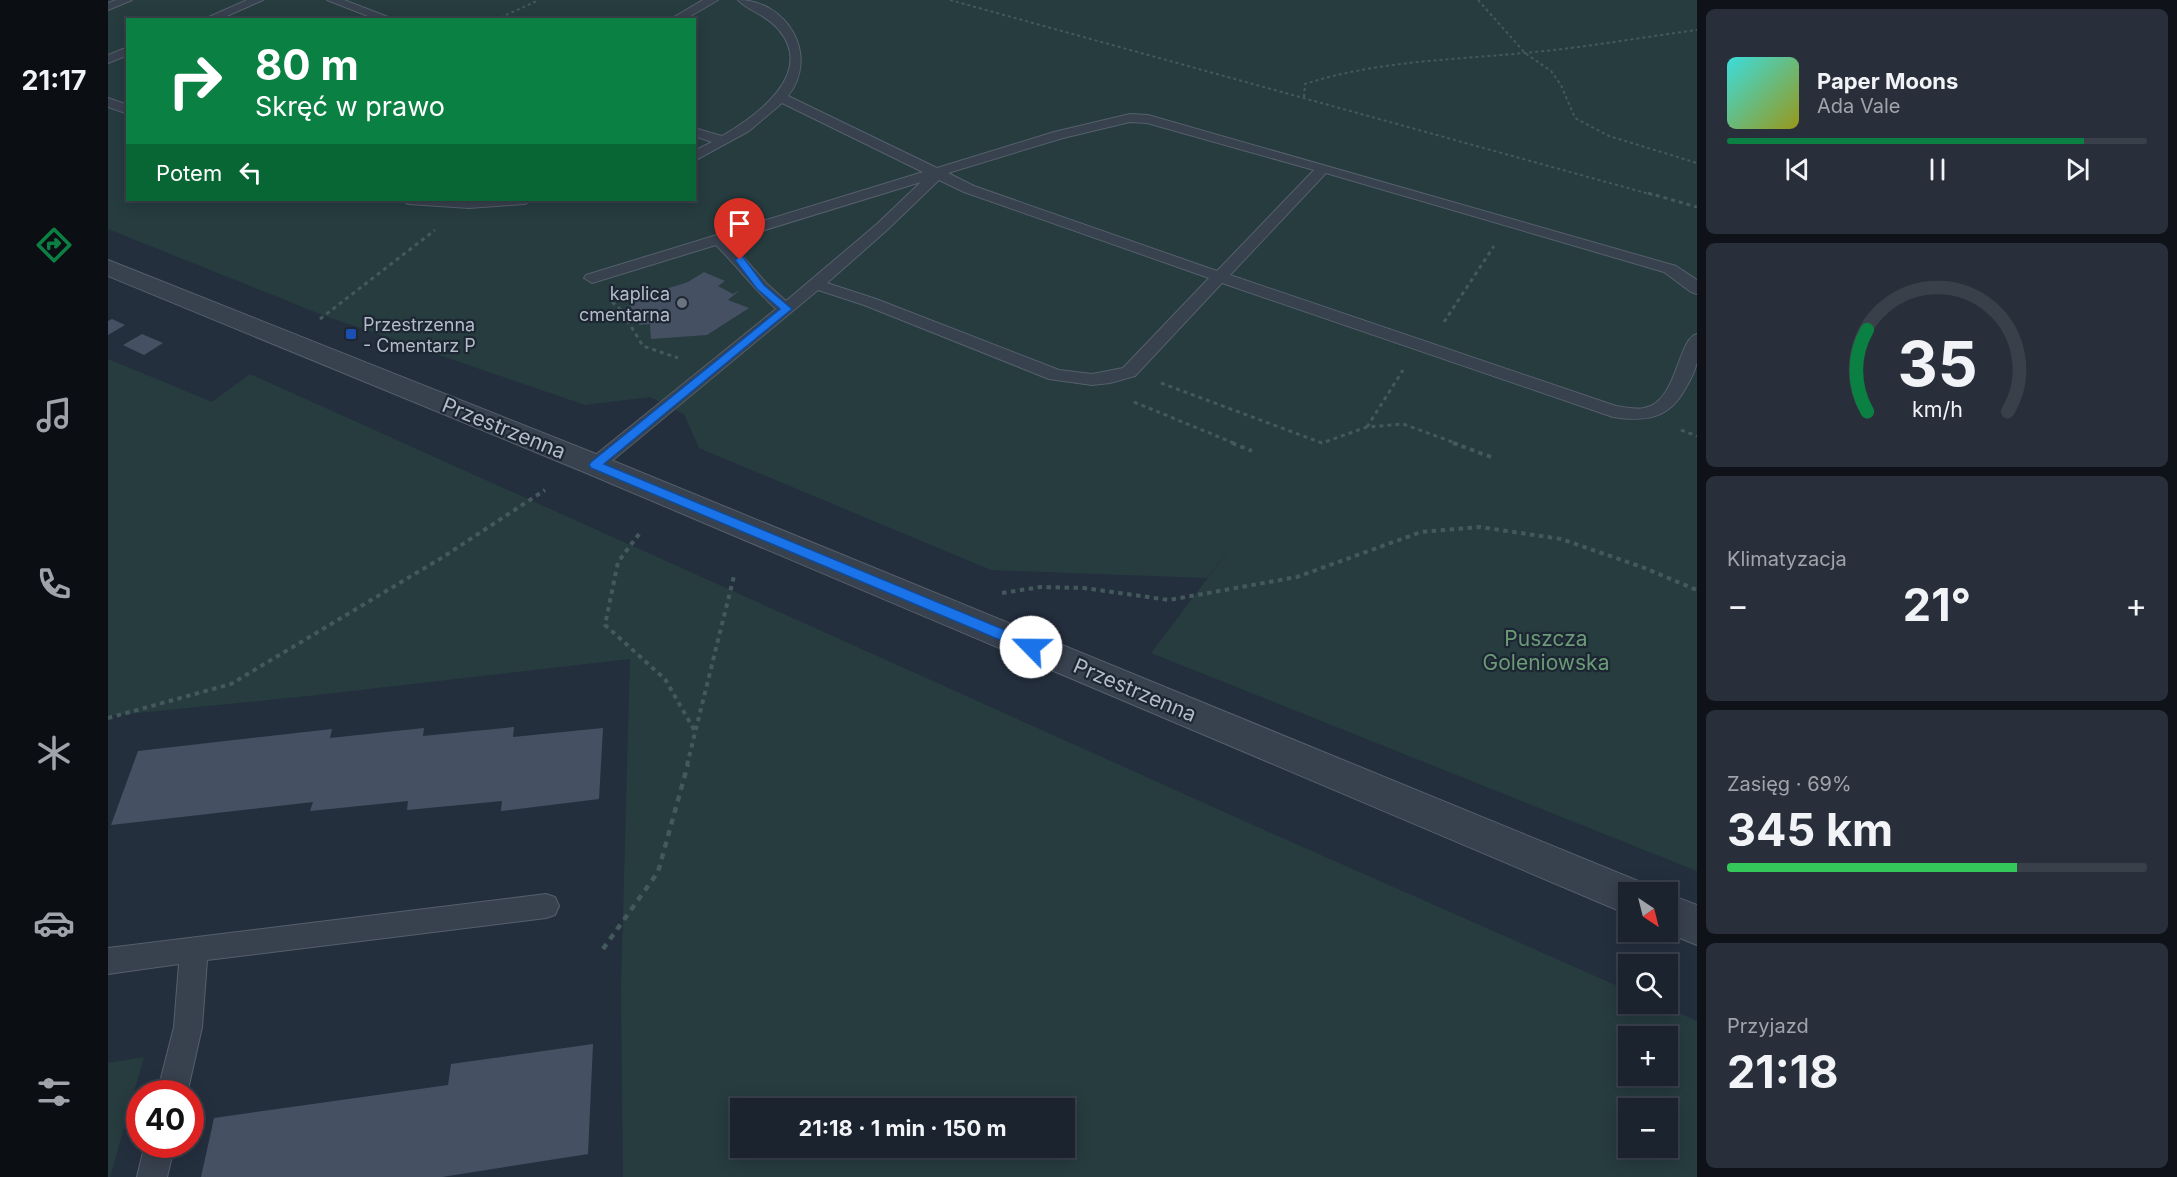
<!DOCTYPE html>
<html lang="pl">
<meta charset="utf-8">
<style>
:root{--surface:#1b232e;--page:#282f3a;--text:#f1f3f6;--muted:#a0a4aa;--line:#39404a;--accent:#0b8043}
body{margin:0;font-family:Inter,sans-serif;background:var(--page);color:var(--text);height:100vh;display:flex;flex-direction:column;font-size:22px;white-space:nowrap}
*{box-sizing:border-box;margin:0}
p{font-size:20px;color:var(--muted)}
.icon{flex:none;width:33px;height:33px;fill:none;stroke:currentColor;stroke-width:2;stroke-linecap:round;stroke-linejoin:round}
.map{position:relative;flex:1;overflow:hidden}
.panel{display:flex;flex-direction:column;gap:9px;padding:9px;background:#0f1319;width:480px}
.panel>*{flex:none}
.banner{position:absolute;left:18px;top:18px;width:570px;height:183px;border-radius:0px;box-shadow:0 3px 15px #0003,0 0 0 2px var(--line);background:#0b8043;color:#fff;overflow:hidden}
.needle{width:39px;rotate:145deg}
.fabs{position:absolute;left:1510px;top:882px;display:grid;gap:12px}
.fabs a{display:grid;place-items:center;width:60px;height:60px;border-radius:0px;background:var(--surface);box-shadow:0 3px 15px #0003,0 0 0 2px var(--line);font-size:30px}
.speed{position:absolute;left:18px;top:1080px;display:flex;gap:12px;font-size:30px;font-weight:700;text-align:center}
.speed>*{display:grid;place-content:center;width:78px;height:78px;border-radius:50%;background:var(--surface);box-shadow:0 3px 15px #0003,0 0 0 2px var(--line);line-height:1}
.speed .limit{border:9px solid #d22;background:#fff;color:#111}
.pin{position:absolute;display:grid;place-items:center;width:51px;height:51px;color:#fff;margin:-62px -26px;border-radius:50% 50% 50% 0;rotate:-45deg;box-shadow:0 0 6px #0007}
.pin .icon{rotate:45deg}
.me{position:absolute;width:66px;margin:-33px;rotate:293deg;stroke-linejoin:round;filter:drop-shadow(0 0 4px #0008)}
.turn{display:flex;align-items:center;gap:21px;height:126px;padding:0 30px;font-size:27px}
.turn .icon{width:78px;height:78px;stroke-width:2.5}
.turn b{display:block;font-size:42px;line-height:51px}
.then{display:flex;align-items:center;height:57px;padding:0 30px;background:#0003;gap:12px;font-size:22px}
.big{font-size:45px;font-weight:700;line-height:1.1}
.panel .card{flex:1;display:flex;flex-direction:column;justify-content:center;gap:9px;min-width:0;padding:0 21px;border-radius:9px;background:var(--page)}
.panel .dial{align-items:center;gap:0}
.dial svg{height:156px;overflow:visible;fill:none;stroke:var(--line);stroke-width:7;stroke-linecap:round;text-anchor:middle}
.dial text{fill:var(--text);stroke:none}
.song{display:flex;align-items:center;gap:18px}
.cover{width:72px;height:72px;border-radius:9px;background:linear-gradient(135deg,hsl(180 70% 55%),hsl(60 70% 35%))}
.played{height:6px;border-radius:3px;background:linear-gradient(90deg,var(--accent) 85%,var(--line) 85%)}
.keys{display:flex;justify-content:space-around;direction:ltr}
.heat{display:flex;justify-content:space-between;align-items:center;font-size:33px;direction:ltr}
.charge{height:9px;border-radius:4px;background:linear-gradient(90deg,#34c759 69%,var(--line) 0)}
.trip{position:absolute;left:622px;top:1098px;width:345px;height:60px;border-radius:0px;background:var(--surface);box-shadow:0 3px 15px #0003,0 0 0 2px var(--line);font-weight:700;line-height:60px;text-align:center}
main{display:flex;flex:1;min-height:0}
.menu{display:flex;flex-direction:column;width:108px;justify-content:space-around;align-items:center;background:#0b0e12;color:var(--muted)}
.menu .icon{width:42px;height:42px}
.menu .selected{color:var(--accent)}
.menu b{font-size:27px;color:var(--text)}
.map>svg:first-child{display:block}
</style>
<main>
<nav class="menu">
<b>21:17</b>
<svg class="icon selected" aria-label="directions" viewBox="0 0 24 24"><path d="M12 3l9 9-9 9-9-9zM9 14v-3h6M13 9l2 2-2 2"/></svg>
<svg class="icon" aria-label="music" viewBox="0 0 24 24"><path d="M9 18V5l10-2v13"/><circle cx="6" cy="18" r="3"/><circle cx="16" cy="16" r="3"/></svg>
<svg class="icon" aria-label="phone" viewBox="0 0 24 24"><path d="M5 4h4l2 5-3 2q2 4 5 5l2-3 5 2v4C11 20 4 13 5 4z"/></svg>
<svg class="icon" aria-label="climate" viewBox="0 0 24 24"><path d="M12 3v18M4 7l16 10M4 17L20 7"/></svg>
<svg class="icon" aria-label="car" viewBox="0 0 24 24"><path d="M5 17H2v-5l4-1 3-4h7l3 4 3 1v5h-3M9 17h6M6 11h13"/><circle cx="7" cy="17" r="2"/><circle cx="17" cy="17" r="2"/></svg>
<svg class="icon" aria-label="filters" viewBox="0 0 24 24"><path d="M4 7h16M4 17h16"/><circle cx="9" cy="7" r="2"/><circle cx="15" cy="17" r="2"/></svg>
</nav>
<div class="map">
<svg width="1589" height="1177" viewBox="0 0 1589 1177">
<rect width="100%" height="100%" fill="#242f3e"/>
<g fill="#263c3f" fill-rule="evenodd">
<path d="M0,0H1589V871L1043,653L1130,538L1099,578L883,570L591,448L576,414L542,397L477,405L217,316L0,229ZM20,20H586V200H20Z"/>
<path d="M0,359L104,402L142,374L1154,829L1521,991V1004H1550L1589,1021V1177H515L513,989L522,659L200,696L0,716ZM1560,1036V1076H1521V1036ZM957,1108V1148H633V1108ZM1560,1108V1148H1521V1108Z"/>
<polygon points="36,1057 2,1177 0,1177 0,1063"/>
</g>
<g fill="#455162">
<polygon points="596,272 617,281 610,286 625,294 632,290 620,300 641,308 599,335 543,339 542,324 531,325 532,311 521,311 522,294 545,293 580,282"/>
<polygon points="4,319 17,325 0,335 0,321"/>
<polygon points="34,334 55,343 36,355 15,345"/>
<polygon points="406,727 405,737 495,728 491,799 393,811 394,801 299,810 300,801 202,811 205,802 3,825 30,751 224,729 222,738 316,728 315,736"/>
<polygon points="485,1044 480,1154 334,1177 93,1177 106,1118 340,1085 343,1064"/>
</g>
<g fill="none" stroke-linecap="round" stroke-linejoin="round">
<defs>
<g id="service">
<polygon points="8,0 24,0 0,10 0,3"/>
<polygon points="139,0 155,0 110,20 94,20"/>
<polygon points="219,0 236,0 288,20 270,20"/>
<polygon points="595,0 610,0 576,20 561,20"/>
<path d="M630,0C679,0 712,55 680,96L829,168L946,132L1022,114L1040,115L1568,266L1589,280V294L1583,292L1556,272L1218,173L1122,275L1508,406C1517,407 1527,410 1536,408C1570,402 1569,339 1589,334C1589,343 1589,354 1589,362C1587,371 1582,381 1577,389C1561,419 1537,422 1505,417L1114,283L1027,376L1002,383L984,385L941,379L756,305L710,290L494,469L487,471L480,469L478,465L480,461L668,309C646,289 629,266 608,245L484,283L476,278L478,275L815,172L674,103L641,131L586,161V151L604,142L586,136V128L614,136C647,117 708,74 671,30C659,15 642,12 630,0ZM1022,122L1039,123L1206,170L1109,271L866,186L840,173L955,138ZM831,180L856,192L1101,278L1015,368L984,374L951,370L768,299L719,283L779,230ZM813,182L769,224L678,301L659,284L621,241Z"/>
<polygon points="20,47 20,55 0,63 0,55"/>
<polygon points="0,98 20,105 20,114 0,107"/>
<polygon points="293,200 424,200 417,204 361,208 300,204"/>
<polygon points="438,894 447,897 451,906 447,915 438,918 99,960 94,1027 79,1094 49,1094 66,1027 71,964 0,974 0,948"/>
<polygon points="37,1144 67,1144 59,1177 29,1177"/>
</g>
<g id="tertiary">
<polygon points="0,260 498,458 1535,883 1540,892 1521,892 1521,915 1507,909 476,472 0,276"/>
<polygon points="1560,894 1589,905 1589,945 1557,932 1560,932"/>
</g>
</defs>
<use href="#service" stroke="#565f6c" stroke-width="2"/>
<use href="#tertiary" stroke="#565f6c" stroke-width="2"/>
<g stroke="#44595c" stroke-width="2" stroke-dasharray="3 3" stroke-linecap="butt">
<polyline points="842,0 1545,195"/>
<polyline points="1370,0 1417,53 1443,71 1453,85 1467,118 1501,136 1589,163"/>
<polyline points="387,20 431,0"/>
<path d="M1196,97L1197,84C1271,60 1349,60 1426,52C1481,47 1535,37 1589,30"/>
</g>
<g stroke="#44595c" stroke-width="3" stroke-dasharray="4 4" stroke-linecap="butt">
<polyline points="1540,193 1589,207"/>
<polyline points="504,302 513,310 535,346 570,358"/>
<polyline points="212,319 327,230"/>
<polyline points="1336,322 1386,246"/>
<polyline points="1053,383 1214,443 1259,427 1295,424 1350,444"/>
<polyline points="1026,402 1128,444"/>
<polyline points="1259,427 1295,370"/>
<polyline points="1573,430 1589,436"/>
</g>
<g stroke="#44595c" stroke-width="4" stroke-dasharray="4.5 4.5" stroke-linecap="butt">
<polyline points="1124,443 1144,451"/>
<polyline points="1345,443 1386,458"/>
<polyline points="531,534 510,562 497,625 557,679 588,733"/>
<polyline points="894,593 933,587 976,588 1061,600 1189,577 1313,532 1372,527 1453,539 1534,567 1589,590"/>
<polyline points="0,718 123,684 335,557 437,490"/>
<polyline points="579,765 626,576"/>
</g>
<polyline stroke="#44595c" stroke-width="4.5" stroke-dasharray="6 6" stroke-linecap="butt" points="495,949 550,872 580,764"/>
<use href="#service" fill="#38414e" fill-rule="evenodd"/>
<use href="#tertiary" fill="#38414e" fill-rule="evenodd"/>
</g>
<polygon fill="#1a73e8" stroke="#114b97" stroke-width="1.5" points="632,256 635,257 656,285 684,309 496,464 928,643 930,647 928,651 918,651 483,468 481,465 483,462 672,309 649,289 627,260"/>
<circle fill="#6b7280" stroke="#1d2633" stroke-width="2" cx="574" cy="303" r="6"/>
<rect fill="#1a4fb4" stroke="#1d2633" stroke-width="2" x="237" y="328" width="12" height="12" rx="3"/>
<g text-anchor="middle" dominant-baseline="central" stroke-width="4.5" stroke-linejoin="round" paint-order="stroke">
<g font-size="18" fill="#b4bcc9" stroke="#1d2633" text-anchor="end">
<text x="562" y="293">kaplica<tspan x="562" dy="21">cmentarna</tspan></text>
<text x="255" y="324" text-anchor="start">Przestrzenna<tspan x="255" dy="21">- Cmentarz P</tspan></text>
</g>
<g font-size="21" fill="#b4bcc9" stroke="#1d2633">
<text transform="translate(396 428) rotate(22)">Przestrzenna</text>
<text transform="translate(1027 690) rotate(23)">Przestrzenna</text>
</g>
<g font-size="21" fill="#6b9a76" stroke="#1d2633">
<text x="1438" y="638">Puszcza<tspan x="1438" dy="24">Goleniowska</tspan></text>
</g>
</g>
</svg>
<div class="fabs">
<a><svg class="needle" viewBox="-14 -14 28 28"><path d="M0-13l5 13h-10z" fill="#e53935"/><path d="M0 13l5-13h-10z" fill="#a0a4aa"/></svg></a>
<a><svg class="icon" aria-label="search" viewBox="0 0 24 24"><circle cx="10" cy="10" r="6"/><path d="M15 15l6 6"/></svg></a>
<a>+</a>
<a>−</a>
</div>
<div class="speed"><div class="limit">40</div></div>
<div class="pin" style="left:632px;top:260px;background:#d93025"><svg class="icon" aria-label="arrive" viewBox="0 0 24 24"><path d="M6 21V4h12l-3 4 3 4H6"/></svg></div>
<svg class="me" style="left:923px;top:647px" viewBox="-20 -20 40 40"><circle r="19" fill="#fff"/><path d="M0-13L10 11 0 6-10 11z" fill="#1a73e8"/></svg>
<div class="trip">21:18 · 1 min · 150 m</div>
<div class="banner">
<div class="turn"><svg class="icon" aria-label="right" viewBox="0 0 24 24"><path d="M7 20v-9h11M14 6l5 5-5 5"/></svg><div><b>80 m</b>Skręć w prawo</div></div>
<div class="then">Potem<svg class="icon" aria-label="left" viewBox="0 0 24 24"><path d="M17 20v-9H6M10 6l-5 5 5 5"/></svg></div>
</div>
</div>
<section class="panel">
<div class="card">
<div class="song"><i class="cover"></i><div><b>Paper Moons</b><p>Ada Vale</p></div></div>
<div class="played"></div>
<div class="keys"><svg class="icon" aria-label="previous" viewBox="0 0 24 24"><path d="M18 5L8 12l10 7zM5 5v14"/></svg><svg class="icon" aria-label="pause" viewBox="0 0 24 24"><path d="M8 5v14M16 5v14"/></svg><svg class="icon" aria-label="next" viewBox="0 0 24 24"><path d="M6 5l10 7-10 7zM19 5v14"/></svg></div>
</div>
<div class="card dial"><svg viewBox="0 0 100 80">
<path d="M14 69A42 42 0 1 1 86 69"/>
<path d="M14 69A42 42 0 0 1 14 27" stroke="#0b8043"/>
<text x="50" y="56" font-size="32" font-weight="700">35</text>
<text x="50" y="72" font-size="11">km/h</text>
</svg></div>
<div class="card"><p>Klimatyzacja</p>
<div class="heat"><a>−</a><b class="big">21°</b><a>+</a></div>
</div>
<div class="card"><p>Zasięg · 69%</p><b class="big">345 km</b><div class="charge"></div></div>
<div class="card"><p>Przyjazd</p><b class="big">21:18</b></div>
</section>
</main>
